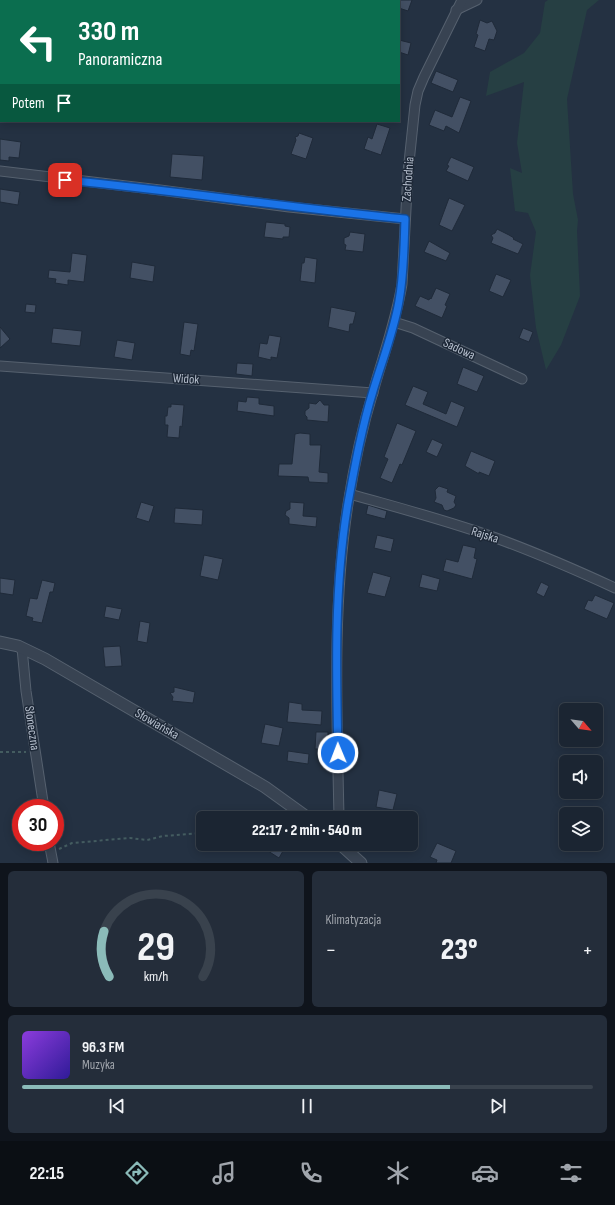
<!DOCTYPE html>
<html lang="pl">
<meta charset="utf-8">
<style>
:root{--surface:#1b2532;--page:#242d3a;--text:#f1f3f6;--muted:#a0a5ac;--line:#39424d;--accent:#8bbbb9}
body{margin:0;font-family:"Sofia Sans Condensed",sans-serif;background:var(--page);color:var(--text);height:100vh;display:flex;flex-direction:column;font-size:15px;white-space:nowrap}
*{box-sizing:border-box;margin:0}
p{font-size:13px;color:var(--muted)}
.icon{flex:none;width:22px;height:22px;fill:none;stroke:currentColor;stroke-width:2;stroke-linecap:round;stroke-linejoin:round}
.map{position:relative;height:863px;overflow:hidden}
.side{display:flex;flex-direction:column;gap:8px;padding:8px;background:#0f141c;flex:1}
.side>*{flex:none}
.guide{position:absolute;left:0px;top:0px;width:400px;height:122px;box-shadow:0 2px 10px #0003,0 0 0 1px var(--line);background:#0b6e4f;color:#fff;overflow:hidden}
.needle{width:26px;rotate:118deg}
.fabs{position:absolute;left:559px;top:703px;display:grid;gap:8px}
.fabs a{display:grid;place-items:center;width:44px;height:44px;border-radius:6px;background:var(--surface);box-shadow:0 2px 10px #0003,0 0 0 1px var(--line);font-size:20px}
.speed{position:absolute;left:12px;top:799px;display:flex;gap:8px;font-size:20px;font-weight:700;text-align:center}
.speed>*{display:grid;place-content:center;width:52px;height:52px;border-radius:50%;background:var(--surface);box-shadow:0 2px 10px #0003,0 0 0 1px var(--line);line-height:1}
.speed .limit{border:6px solid #d22;background:#fff;color:#111}
.pin{position:absolute;display:grid;place-items:center;width:34px;height:34px;color:#fff;margin:-17px;border-radius:8px;box-shadow:0 2px 6px #0006}
.me{position:absolute;width:44px;margin:-22px;rotate:359deg;stroke-linejoin:round;filter:drop-shadow(0 0 3px #0008)}
.turn{display:flex;align-items:center;gap:14px;height:84px;padding:0 12px;font-size:18px}
.turn .icon{width:52px;height:52px;stroke-width:2.5}
.turn b{display:block;font-size:28px;line-height:34px}
.then{display:flex;align-items:center;height:38px;padding:0 12px;background:#0003;gap:8px;font-size:15px}
.big{font-size:30px;font-weight:800;line-height:1.1}
.side .widget{flex:1;display:flex;flex-direction:column;justify-content:center;gap:6px;min-width:0;padding:0 14px;border-radius:6px;background:var(--page)}
.side .dial{align-items:center;gap:0}
.dial svg{height:104px;overflow:visible;fill:none;stroke:var(--line);stroke-width:7;stroke-linecap:round;text-anchor:middle}
.dial text{fill:var(--text);stroke:none}
.song{display:flex;align-items:center;gap:12px}
.cover{width:48px;height:48px;border-radius:6px;background:linear-gradient(135deg,hsl(270 70% 55%),hsl(250 70% 35%))}
.played{height:4px;border-radius:2px;background:linear-gradient(90deg,var(--accent) 75%,var(--line) 75%)}
.keys{display:flex;justify-content:space-around;direction:ltr}
.heat{display:flex;justify-content:space-between;align-items:center;font-size:22px;direction:ltr}
.side .tiles{flex:1;display:grid;gap:8px;grid-template-columns:1fr 1fr}
.widget:last-child{grid-column:span 2}
.trip{position:absolute;left:196px;top:811px;width:222px;height:40px;border-radius:6px;background:var(--surface);box-shadow:0 2px 10px #0003,0 0 0 1px var(--line);font-weight:800;line-height:40px;text-align:center}
.menu{display:flex;height:64px;justify-content:space-around;align-items:center;background:#0b0f14;color:var(--muted)}
.menu .icon{width:28px;height:28px}
.menu .on{color:var(--accent)}
.menu b{font-size:18px;color:var(--text)}
.map>svg:first-child{display:block}
</style>
<div class="map">
<svg width="615" height="863" viewBox="0 0 615 863">
<rect width="100%" height="100%" fill="#243142"/>
<polygon fill="#263f43" points="548,0 599,0 587,10 567,99 573,194 578,220 577,231 580,296 561,345 546,370 536,328 530,275 536,232 528,213 515,211 510,168 522,173 517,143 524,82 486,96 490,72 524,53 540,33 545,2"/>
<g fill="#435064" stroke="#1f2a39">
<polygon points="399,0 412,0 408,11 399,8"/>
<polygon points="480,20 487,23 492,21 497,31 494,40 489,39 485,51 474,47 478,35 476,34"/>
<polygon points="399,40 411,43 408,55 399,52"/>
<polygon points="436,71 458,80 453,92 431,83"/>
<polygon points="460,97 471,101 459,133 446,126 444,131 429,125 435,110 452,117"/>
<polygon points="377,124 390,128 381,155 364,149 368,137 372,139"/>
<polygon points="299,133 313,138 306,159 291,154 296,140 295,137 298,136"/>
<polygon points="0,139 21,142 19,158 9,157 9,161 0,160"/>
<polygon points="172,154 204,156 202,180 170,177"/>
<polygon points="451,157 474,167 468,181 446,171 449,166 447,165"/>
<polygon points="0,189 20,192 18,205 0,202"/>
<polygon points="449,198 465,205 452,231 439,225"/>
<polygon points="266,222 285,224 285,226 290,227 289,237 283,237 283,239 264,237"/>
<polygon points="497,229 509,235 514,238 513,239 523,244 518,254 491,243 493,238 491,235 495,233"/>
<polygon points="350,232 365,234 363,252 345,250 346,245 344,244 344,238 349,236"/>
<polygon points="429,241 450,253 446,261 424,252"/>
<polygon points="72,253 87,255 84,282 68,280 68,285 55,283 56,279 48,278 49,270 70,272"/>
<polygon points="305,257 317,259 315,283 300,281 302,263 304,263"/>
<polygon points="132,262 155,266 153,282 130,278"/>
<polygon points="496,274 511,280 503,297 489,291"/>
<polygon points="436,288 450,294 445,305 447,306 442,318 415,306 420,296 429,300 430,298 431,299"/>
<polygon points="26,304 36,305 35,313 25,312"/>
<polygon points="331,307 356,312 353,324 350,324 349,332 328,327"/>
<polygon points="184,322 198,324 194,351 191,350 190,356 180,354"/>
<polygon points="0,327 10,339 0,348"/>
<polygon points="53,328 82,331 80,346 51,343"/>
<polygon points="523,328 533,332 529,342 519,338"/>
<polygon points="269,335 281,337 277,358 271,357 271,360 258,357 260,343 267,344"/>
<polygon points="117,340 135,343 132,360 114,357"/>
<polygon points="237,363 253,364 252,376 236,374"/>
<polygon points="463,367 484,376 477,392 457,384"/>
<polygon points="413,386 428,392 423,404 446,414 451,401 465,407 457,427 405,405"/>
<polygon points="247,397 259,398 259,404 274,406 274,416 237,411 238,401 246,402"/>
<polygon points="320,400 324,405 329,405 328,422 307,420 307,417 305,415 305,411 309,408 309,403 316,404"/>
<polygon points="171,404 184,405 182,427 180,426 179,438 167,437 168,425 165,425 165,416 167,416 168,407 171,407"/>
<polygon points="397,423 416,431 402,465 400,464 392,483 380,478 388,459 384,457"/>
<polygon points="300,433 310,434 310,445 321,445 319,472 328,473 328,483 309,482 308,477 278,476 279,464 292,464 295,434"/>
<polygon points="432,439 443,444 437,457 426,452"/>
<polygon points="471,451 495,461 489,476 479,472 479,474 465,466"/>
<polygon points="439,486 448,489 447,492 456,496 454,502 456,505 454,508 447,511 444,510 442,505 434,502 436,498 435,490"/>
<polygon points="141,502 154,506 149,522 136,518"/>
<polygon points="290,502 304,503 303,516 317,517 316,527 289,524 289,518 285,515 286,511 290,509"/>
<polygon points="368,505 387,511 385,519 366,514"/>
<polygon points="175,508 203,510 202,525 174,523"/>
<polygon points="377,535 394,539 391,552 374,548"/>
<polygon points="463,545 476,548 474,558 477,559 472,579 443,571 446,559 458,562"/>
<polygon points="204,555 223,559 218,580 200,576"/>
<polygon points="373,572 391,577 385,597 367,593"/>
<polygon points="422,574 440,579 437,591 419,587"/>
<polygon points="0,578 15,580 13,595 0,593"/>
<polygon points="42,580 55,583 53,592 50,592 42,623 32,621 33,618 26,616 30,598 37,599"/>
<polygon points="541,582 549,586 544,597 536,593"/>
<polygon points="595,595 614,603 607,619 584,609 588,600 592,601"/>
<polygon points="106,606 122,609 119,620 104,617"/>
<polygon points="140,621 150,623 147,643 137,641"/>
<polygon points="120,646 122,666 105,667 103,647"/>
<polygon points="174,687 195,692 193,703 172,701 173,697 170,693 174,692"/>
<polygon points="289,702 302,704 302,710 322,711 321,725 287,722"/>
<polygon points="265,724 283,728 279,746 261,743"/>
<polygon points="316,732 328,732 328,749 315,749"/>
<polygon points="288,751 309,754 308,764 287,761"/>
<polygon points="379,790 397,794 393,810 376,807"/>
<polygon points="437,843 456,851 451,863 436,863 437,860 430,857"/>
<polygon points="272,844 287,844 279,858 268,851"/>
</g>
<g fill="none" stroke-linecap="round" stroke-linejoin="round">
<defs>
<g id="minor">
<polyline points="456,10 477,0"/>
<polyline points="0,171 160,190 289,207 405,219"/>
<polyline points="394,322 413,328 522,379"/>
<polyline points="0,366 373,393"/>
<path d="M350,494C399,508 449,521 496,538C537,553 576,570 615,588"/>
<polyline points="22,648 26,691 44,808"/>
<path d="M339,818C337,714 332,608 348,504C354,466 362,428 373,392C383,356 396,321 402,284L408,172L415,105L418,91L424,77L462,0"/>
<polyline points="49,842 53,863"/>
</g>
<g id="tertiary">
<polyline points="0,642 18,646 45,659 265,787 308,818"/>
<polyline points="340,844 361,863"/>
</g>
</defs>
<use href="#minor" stroke="#56616f" stroke-width="11"/>
<use href="#tertiary" stroke="#56616f" stroke-width="13"/>
<g stroke="#445c60" stroke-width="2" stroke-dasharray="3 3" stroke-linecap="butt">
<polyline points="0,752 26,752"/>
<polyline points="59,849 72,843 130,838 147,840 163,836 203,833"/>
</g>
<use href="#minor" stroke="#384352" stroke-width="9"/>
<use href="#tertiary" stroke="#384352" stroke-width="11"/>
</g>
<g fill="none" stroke-linecap="round" stroke-linejoin="round">
<defs>
<path id="route" d="M65,180C179,191 292,208 405,219C404,246 404,274 399,301C394,331 382,361 373,391C362,427 355,465 348,503C334,585 336,670 338,753"/>
</defs>
<use href="#route" stroke="#114b97" stroke-width="10"/>
<use href="#route" stroke="#1a73e8" stroke-width="7"/>
</g>
<g text-anchor="middle" dominant-baseline="central" stroke-width="3" stroke-linejoin="round" paint-order="stroke">
<g font-size="13" fill="#b5becc" stroke="#1d2837">
<text transform="translate(408 179) rotate(-86)">Zachodnia</text>
<text transform="translate(459 349) rotate(25)">Sadowa</text>
<text transform="translate(186 379) rotate(4)">Widok</text>
<text transform="translate(485 535) rotate(18)">Rajska</text>
<text transform="translate(157 724) rotate(30)">Słowiańska</text>
<text transform="translate(32 728) rotate(82)">Słoneczna</text>
</g>
</g>
</svg>
<div class="fabs">
<a><svg class="needle" viewBox="-14 -14 28 28"><path d="M0-13l5 13h-10z" fill="#e53935"/><path d="M0 13l5-13h-10z" fill="#a0a5ac"/></svg></a>
<a><svg class="icon" aria-label="sound" viewBox="0 0 24 24"><path d="M4 9h4l5-4v14l-5-4H4zM17 9q2 3 0 6"/></svg></a>
<a><svg class="icon" aria-label="layers" viewBox="0 0 24 24"><path d="M12 4l9 5-9 5-9-5zM3 14l9 5 9-5"/></svg></a>
</div>
<div class="speed"><div class="limit">30</div></div>
<div class="pin" style="left:65px;top:180px;background:#d93025"><svg class="icon" aria-label="arrive" viewBox="0 0 24 24"><path d="M6 21V4h12l-3 4 3 4H6"/></svg></div>
<svg class="me" style="left:338px;top:753px" viewBox="-20 -20 40 40"><circle r="17" fill="#1a73e8" stroke="#fff" stroke-width="3"/><path d="M0-11L8 9 0 5-8 9z" fill="#fff"/></svg>
<div class="trip">22:17 · 2 min · 540 m</div>
<div class="guide">
<div class="turn"><svg class="icon" aria-label="left" viewBox="0 0 24 24"><path d="M17 20v-9H6M10 6l-5 5 5 5"/></svg><div><b>330 m</b>Panoramiczna</div></div>
<div class="then">Potem<svg class="icon" aria-label="arrive" viewBox="0 0 24 24"><path d="M6 21V4h12l-3 4 3 4H6"/></svg></div>
</div>
</div>
<section class="side">
<div class="tiles">
<div class="widget dial"><svg viewBox="0 0 100 80">
<path d="M14 69A42 42 0 1 1 86 69"/>
<path d="M14 69A42 42 0 0 1 10 34" stroke="#8bbbb9"/>
<text x="50" y="56" font-size="32" font-weight="700">29</text>
<text x="50" y="72" font-size="11">km/h</text>
</svg></div>
<div class="widget"><p>Klimatyzacja</p>
<div class="heat"><a>−</a><b class="big">23°</b><a>+</a></div>
</div>
<div class="widget">
<div class="song"><i class="cover"></i><div><b>96.3 FM</b><p>Muzyka</p></div></div>
<div class="played"></div>
<div class="keys"><svg class="icon" aria-label="previous" viewBox="0 0 24 24"><path d="M18 5L8 12l10 7zM5 5v14"/></svg><svg class="icon" aria-label="pause" viewBox="0 0 24 24"><path d="M8 5v14M16 5v14"/></svg><svg class="icon" aria-label="next" viewBox="0 0 24 24"><path d="M6 5l10 7-10 7zM19 5v14"/></svg></div>
</div>
</div>
</section>
<nav class="menu">
<b>22:15</b>
<svg class="icon on" aria-label="directions" viewBox="0 0 24 24"><path d="M12 3l9 9-9 9-9-9zM9 14v-3h6M13 9l2 2-2 2"/></svg>
<svg class="icon" aria-label="music" viewBox="0 0 24 24"><path d="M9 18V5l10-2v13"/><circle cx="6" cy="18" r="3"/><circle cx="16" cy="16" r="3"/></svg>
<svg class="icon" aria-label="phone" viewBox="0 0 24 24"><path d="M5 4h4l2 5-3 2q2 4 5 5l2-3 5 2v4C11 20 4 13 5 4z"/></svg>
<svg class="icon" aria-label="climate" viewBox="0 0 24 24"><path d="M12 3v18M4 7l16 10M4 17L20 7"/></svg>
<svg class="icon" aria-label="car" viewBox="0 0 24 24"><path d="M5 17H2v-5l4-1 3-4h7l3 4 3 1v5h-3M9 17h6M6 11h13"/><circle cx="7" cy="17" r="2"/><circle cx="17" cy="17" r="2"/></svg>
<svg class="icon" aria-label="filters" viewBox="0 0 24 24"><path d="M4 7h16M4 17h16"/><circle cx="9" cy="7" r="2"/><circle cx="15" cy="17" r="2"/></svg>
</nav>
